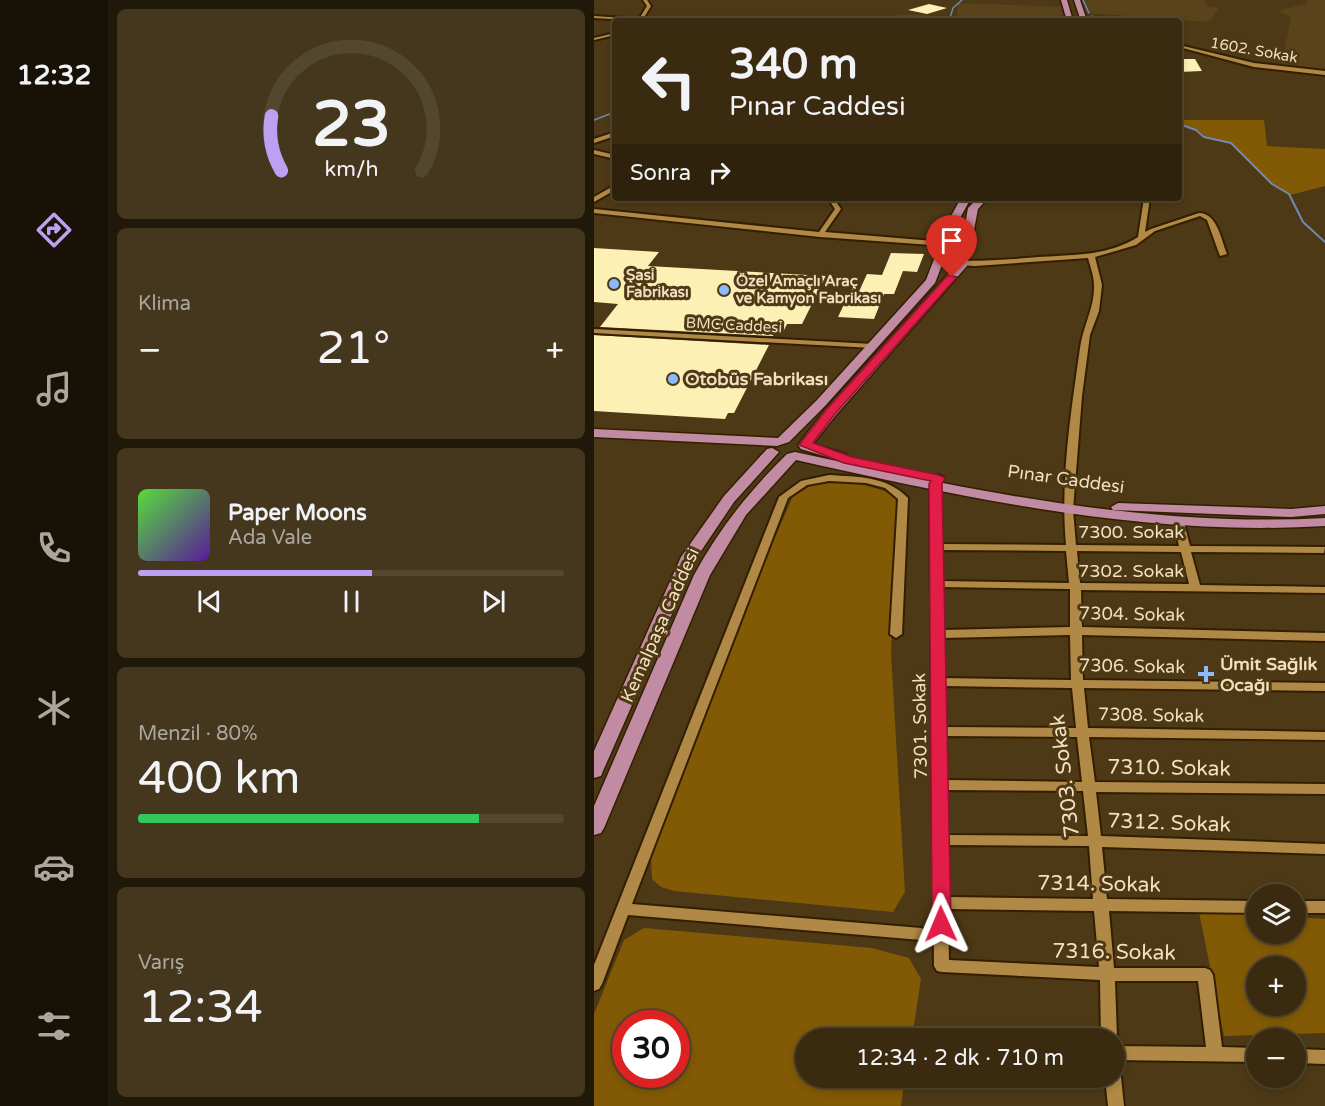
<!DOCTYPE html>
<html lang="tr">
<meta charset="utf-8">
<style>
:root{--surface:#3a2b10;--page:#45371e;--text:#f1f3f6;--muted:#aba79f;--line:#544730;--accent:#bca0f2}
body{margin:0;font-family:"Varela Round",sans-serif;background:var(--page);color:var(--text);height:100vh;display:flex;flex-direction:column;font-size:22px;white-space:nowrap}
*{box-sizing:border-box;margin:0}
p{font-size:20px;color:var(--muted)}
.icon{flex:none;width:33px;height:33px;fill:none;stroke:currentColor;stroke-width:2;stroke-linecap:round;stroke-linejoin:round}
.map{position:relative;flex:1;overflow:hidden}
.sheet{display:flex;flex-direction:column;gap:9px;padding:9px;background:#201809;width:486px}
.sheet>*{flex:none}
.guide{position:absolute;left:18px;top:18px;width:570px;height:183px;border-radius:6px;box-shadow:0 3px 9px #0003,0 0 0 2px var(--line);background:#3a2b10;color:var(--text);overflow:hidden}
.fabs{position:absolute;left:652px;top:884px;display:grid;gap:12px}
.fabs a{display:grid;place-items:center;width:60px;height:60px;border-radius:50%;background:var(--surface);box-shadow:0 3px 9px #0003,0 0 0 2px var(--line);font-size:30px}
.speed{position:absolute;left:18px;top:1010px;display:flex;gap:12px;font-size:30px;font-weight:700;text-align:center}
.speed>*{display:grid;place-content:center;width:78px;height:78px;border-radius:50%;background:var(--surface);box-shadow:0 3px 9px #0003,0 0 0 2px var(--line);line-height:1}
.speed .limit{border:9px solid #d22;background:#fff;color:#111}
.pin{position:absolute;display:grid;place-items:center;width:51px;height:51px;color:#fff;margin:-62px -26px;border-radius:50% 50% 50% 0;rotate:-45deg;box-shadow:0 0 6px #0007}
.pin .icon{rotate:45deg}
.me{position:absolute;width:66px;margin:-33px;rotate:359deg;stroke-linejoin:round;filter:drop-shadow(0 0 4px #0008)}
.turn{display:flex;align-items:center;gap:21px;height:126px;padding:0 18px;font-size:27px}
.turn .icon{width:78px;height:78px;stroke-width:2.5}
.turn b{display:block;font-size:42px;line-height:51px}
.then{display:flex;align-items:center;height:57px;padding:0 18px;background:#0003;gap:12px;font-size:22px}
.big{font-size:45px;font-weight:600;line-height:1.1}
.sheet .card{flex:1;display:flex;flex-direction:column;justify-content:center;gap:9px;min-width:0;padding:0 21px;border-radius:9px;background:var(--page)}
.sheet .dial{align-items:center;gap:0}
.dial svg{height:156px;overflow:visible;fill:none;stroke:var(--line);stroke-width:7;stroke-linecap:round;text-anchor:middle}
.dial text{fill:var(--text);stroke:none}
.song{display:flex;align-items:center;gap:18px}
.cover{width:72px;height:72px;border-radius:9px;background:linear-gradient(135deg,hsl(110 70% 55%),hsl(270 70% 35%))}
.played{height:6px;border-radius:3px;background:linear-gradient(90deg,var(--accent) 55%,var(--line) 55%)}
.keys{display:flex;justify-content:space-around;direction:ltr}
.heat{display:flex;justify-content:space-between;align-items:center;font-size:33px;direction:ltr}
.charge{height:9px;border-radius:4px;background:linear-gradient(90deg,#34c759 80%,var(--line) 0)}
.trip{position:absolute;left:201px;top:1028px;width:330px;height:60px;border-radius:30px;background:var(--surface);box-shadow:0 3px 9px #0003,0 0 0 2px var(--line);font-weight:600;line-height:60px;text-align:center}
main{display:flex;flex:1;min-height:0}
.tab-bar{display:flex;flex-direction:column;width:108px;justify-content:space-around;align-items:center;background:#171106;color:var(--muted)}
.tab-bar .icon{width:42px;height:42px}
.tab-bar .selected{color:var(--accent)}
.tab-bar b{font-size:27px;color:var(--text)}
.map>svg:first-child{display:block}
</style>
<main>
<nav class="tab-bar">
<b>12:32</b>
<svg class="icon selected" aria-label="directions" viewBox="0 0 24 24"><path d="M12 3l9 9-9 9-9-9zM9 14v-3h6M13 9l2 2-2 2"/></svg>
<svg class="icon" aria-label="music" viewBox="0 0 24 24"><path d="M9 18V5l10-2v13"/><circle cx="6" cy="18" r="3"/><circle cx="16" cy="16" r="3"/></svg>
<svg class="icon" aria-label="phone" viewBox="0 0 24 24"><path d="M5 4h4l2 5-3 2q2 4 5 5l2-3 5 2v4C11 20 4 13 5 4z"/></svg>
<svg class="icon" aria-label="climate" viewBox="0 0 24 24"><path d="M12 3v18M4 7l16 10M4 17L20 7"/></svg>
<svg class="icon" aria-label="car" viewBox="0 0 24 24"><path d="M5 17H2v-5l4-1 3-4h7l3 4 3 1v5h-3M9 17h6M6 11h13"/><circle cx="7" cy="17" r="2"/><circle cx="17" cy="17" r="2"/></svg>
<svg class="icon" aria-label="filters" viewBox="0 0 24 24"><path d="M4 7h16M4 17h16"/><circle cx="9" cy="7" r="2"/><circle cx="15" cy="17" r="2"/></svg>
</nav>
<section class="sheet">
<div class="card dial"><svg viewBox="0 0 100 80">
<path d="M14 69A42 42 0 1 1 86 69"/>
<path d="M14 69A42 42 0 0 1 9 41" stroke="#bca0f2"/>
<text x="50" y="56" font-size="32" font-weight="700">23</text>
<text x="50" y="72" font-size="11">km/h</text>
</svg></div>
<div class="card"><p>Klima</p>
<div class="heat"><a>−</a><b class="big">21°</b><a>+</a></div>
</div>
<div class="card">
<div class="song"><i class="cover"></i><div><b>Paper Moons</b><p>Ada Vale</p></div></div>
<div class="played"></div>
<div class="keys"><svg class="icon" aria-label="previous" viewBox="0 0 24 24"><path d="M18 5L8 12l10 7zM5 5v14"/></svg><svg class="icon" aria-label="pause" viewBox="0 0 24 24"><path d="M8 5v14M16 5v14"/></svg><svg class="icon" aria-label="next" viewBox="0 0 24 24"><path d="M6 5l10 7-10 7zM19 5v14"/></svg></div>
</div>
<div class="card"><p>Menzil · 80%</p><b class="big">400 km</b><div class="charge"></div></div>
<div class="card"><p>Varış</p><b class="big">12:34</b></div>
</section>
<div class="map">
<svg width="731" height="1106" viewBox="0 0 731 1106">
<rect width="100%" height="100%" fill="#4d3916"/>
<g fill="#5a431b">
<polygon points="490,0 611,0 614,7 625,8 616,20 612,22 493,13"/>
<polygon points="714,0 731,0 731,70 688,65 697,17 683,11 712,4"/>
<polygon points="364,3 467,7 469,21 289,21 306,14 363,17"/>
</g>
<g fill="#825a05" fill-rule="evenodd">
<polygon points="585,120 670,120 673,146 731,149 731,186 696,195 683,188 638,143 613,138 604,130 585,123"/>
<polygon points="253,480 291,491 303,500 297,654 311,892 299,912 80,891 67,887 58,879 57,858 123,672 199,496 218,485"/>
<path d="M605,912L663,915V933H702V917L731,919V1033L630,1036ZM663,966H702V1005H663Z"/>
<path d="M50,928L278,948L315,958L327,979L318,1038H212V1077H311L307,1106H0V1014L30,940ZM32,1023H82V1074H32Z"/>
</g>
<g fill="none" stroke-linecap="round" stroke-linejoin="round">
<g stroke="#6e8ab4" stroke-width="1.5">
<polyline points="489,0 495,13"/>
<polyline points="498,16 502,21"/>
<polyline points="355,21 359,8 368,0"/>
<polyline points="0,120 21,112"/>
</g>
<polyline stroke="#6e8ab4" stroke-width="2" points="585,124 602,130 610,137 637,143 678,184 695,194 709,222 731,242"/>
</g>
<g fill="#fcf0b5">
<polygon points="335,4 353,8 333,14 314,10"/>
<polygon points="585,59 601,59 608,71 585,72"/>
<polygon points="0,248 65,252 54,266 232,276 208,324 193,324 188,334 180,333 179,336 6,327 24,304 0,302"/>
<polygon points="297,253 330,254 323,272 309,271 300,294 290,294 280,319 244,317 253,298 262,298 273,274 288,275"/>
<polygon points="0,335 175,345 140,413 134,413 131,419 0,411"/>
</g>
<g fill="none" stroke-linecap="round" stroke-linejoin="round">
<defs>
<g id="minor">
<polygon points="49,0 53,0 57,6 49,19 53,21 0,18 0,16 45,19 53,6"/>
<polygon points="21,33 21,35 0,40 0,38"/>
<polygon points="585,45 660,63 731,71 731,75 660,67 585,47"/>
<polygon points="21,132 21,136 0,143 0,139"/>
<polygon points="0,150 21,155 21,159 0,154"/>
<polygon points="21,185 21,190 0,202 0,197"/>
<polygon points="241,198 247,198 243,203 247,209 231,232 352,242 356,244 352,246 226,237 0,213 0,209 225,232 241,209 237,203"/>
<path d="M550,198H556L551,232L557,229L605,213C623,213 627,239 633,254L626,256L613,220L606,216L561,231L542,245L501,257L508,285L505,311L496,335L488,396L479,510L482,545L585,546L580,523L585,520L590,523L596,546L731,547L730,553L597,552L606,585L731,587V593L487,590L488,627L731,633V641L488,635L489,680L731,683V691L490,688L494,728L731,732V740L495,737L501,782L731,784V794L502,792L507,836L731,844V854L508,847L513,899L663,901V913L515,911L520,968H611L616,970L619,975L628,1047L663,1048V1062L520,1060V1046L612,1047L604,981H521L523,1038L520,1043V1038H507L506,980L348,972L343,971L340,966L336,484L342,476L345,475L350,478L346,484L347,544L472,545C466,480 477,412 486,348C489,326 501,307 500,285C500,276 496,266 494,258L381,266L346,264L342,262L346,260C379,262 411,260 444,257C478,255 514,256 544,237ZM347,550L472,551L475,583L348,581ZM483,551L587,552L595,584L486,583ZM348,587L476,589V627L349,630ZM476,635L477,680L350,678L349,638ZM350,686L478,688L482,728L351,727ZM351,736L483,737L488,782L352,780ZM352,790L489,791L494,836L353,835ZM353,845L495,846L499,899L354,897ZM354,909L500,911L505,967L355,960Z"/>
<polygon points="0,329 279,344 283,346 279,348 0,333"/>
<path d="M235,475C264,477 293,476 314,498L308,634L302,638L296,634L304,499L291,488L272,483L235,481L213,485L194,498L38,904L327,928L332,930L334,934L332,938L327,940L34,915L8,984L5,989L0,991V965L185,497L207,481Z"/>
<rect x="702" y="901" width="29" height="12"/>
<polygon points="702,1049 731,1050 731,1064 702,1063"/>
<polygon points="520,1070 525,1072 527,1077 530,1106 514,1106 511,1077 520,1077"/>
</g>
<g id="major">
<polygon points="467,0 473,0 479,21 473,21"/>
<polygon points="480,0 486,0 493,21 487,21"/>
<polygon points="367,198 377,198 366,218 341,283 231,406 195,442 183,446 0,437 0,429 184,438 223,400 332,280 356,218"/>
<polygon points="384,198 394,198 384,209 373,266 241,416 219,444 252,454 254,457 252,460 247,461 207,449 204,445 231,410 364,263 374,208"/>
<polygon points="178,448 185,452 140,502 103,557 9,771 7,776 0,778 0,751 87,557 130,496 173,449"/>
<path d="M201,452C375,490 552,528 731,518V526C552,537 376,499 202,460L152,515L116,575L10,828L7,833L0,835V806L100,575C125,529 156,490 193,454Z"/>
<polygon points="524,503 697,509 731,506 731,514 697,517 519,510 517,507"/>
</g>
</defs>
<use href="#minor" stroke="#331f00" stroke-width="4"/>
<use href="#major" stroke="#331f00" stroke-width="3"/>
<use href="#minor" fill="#b18947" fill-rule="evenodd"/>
<use href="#major" fill="#c28ba4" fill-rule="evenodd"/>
</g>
<polygon fill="#e11d48" stroke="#92132f" stroke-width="1.5" points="354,275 363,277 240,415 219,443 258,457 345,475 351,478 348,484 357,924 354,929 347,932 341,929 338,924 335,484 337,481 250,463 205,445 232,410"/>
<g fill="#8cb9fc" stroke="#4d3916" stroke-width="2">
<circle cx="20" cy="284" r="6"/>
<circle cx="130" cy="290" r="6"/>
<circle cx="79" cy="379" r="6"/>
<path d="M609 665h6v6h6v6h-6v6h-6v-6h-6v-6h6z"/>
</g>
<g text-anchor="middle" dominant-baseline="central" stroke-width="6" stroke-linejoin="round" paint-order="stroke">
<g font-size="15" fill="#f3debe" stroke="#4d3916">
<text transform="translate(660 50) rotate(10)">1602. Sokak</text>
<text transform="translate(140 325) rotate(3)">BMC Caddesi</text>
</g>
<g font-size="15" font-weight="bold" fill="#f3debe" stroke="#4d3916" text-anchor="start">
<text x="32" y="275">Şasi<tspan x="32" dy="17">Fabrikası</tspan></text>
<text x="142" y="281">Özel Amaçlı Araç<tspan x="142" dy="17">ve Kamyon Fabrikası</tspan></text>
</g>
<g font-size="18" font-weight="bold" fill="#f3debe" stroke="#4d3916" text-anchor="start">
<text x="91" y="379">Otobüs Fabrikası</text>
<text x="626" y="664">Ümit Sağlık<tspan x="626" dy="21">Ocağı</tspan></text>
</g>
<g font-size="18" fill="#f3debe" stroke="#4d3916">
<text transform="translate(472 479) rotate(8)">Pınar Caddesi</text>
<text x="537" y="532">7300. Sokak</text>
<text x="537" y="571">7302. Sokak</text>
<text transform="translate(538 614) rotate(1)">7304. Sokak</text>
<text transform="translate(66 625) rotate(-66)">Kemalpaşa Caddesi</text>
<text transform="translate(538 666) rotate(1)">7306. Sokak</text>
<text transform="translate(557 715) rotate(1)">7308. Sokak</text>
<text transform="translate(326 726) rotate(-91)">7301. Sokak</text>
</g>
<g font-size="21" fill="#f3debe" stroke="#4d3916">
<text transform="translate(575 768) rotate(1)">7310. Sokak</text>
<text transform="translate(471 776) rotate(-97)">7303. Sokak</text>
<text transform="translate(575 823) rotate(2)">7312. Sokak</text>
<text transform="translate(505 884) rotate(1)">7314. Sokak</text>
<text transform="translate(520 952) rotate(1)">7316. Sokak</text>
</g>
</g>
</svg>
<div class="fabs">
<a><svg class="icon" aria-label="layers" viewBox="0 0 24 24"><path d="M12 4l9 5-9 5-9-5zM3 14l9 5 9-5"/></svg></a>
<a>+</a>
<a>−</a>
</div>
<div class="speed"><div class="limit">30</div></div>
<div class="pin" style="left:358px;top:277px;background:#d93025"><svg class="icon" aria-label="arrive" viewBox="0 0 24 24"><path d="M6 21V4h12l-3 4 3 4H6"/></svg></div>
<svg class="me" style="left:347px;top:924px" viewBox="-20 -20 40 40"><path d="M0-17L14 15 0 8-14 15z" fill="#e11d48" stroke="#fff" stroke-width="4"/></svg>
<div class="trip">12:34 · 2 dk · 710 m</div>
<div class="guide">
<div class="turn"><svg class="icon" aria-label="left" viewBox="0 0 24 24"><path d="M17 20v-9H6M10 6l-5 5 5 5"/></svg><div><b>340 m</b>Pınar Caddesi</div></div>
<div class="then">Sonra<svg class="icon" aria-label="right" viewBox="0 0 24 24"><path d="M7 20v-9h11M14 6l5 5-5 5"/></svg></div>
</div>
</div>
</main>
